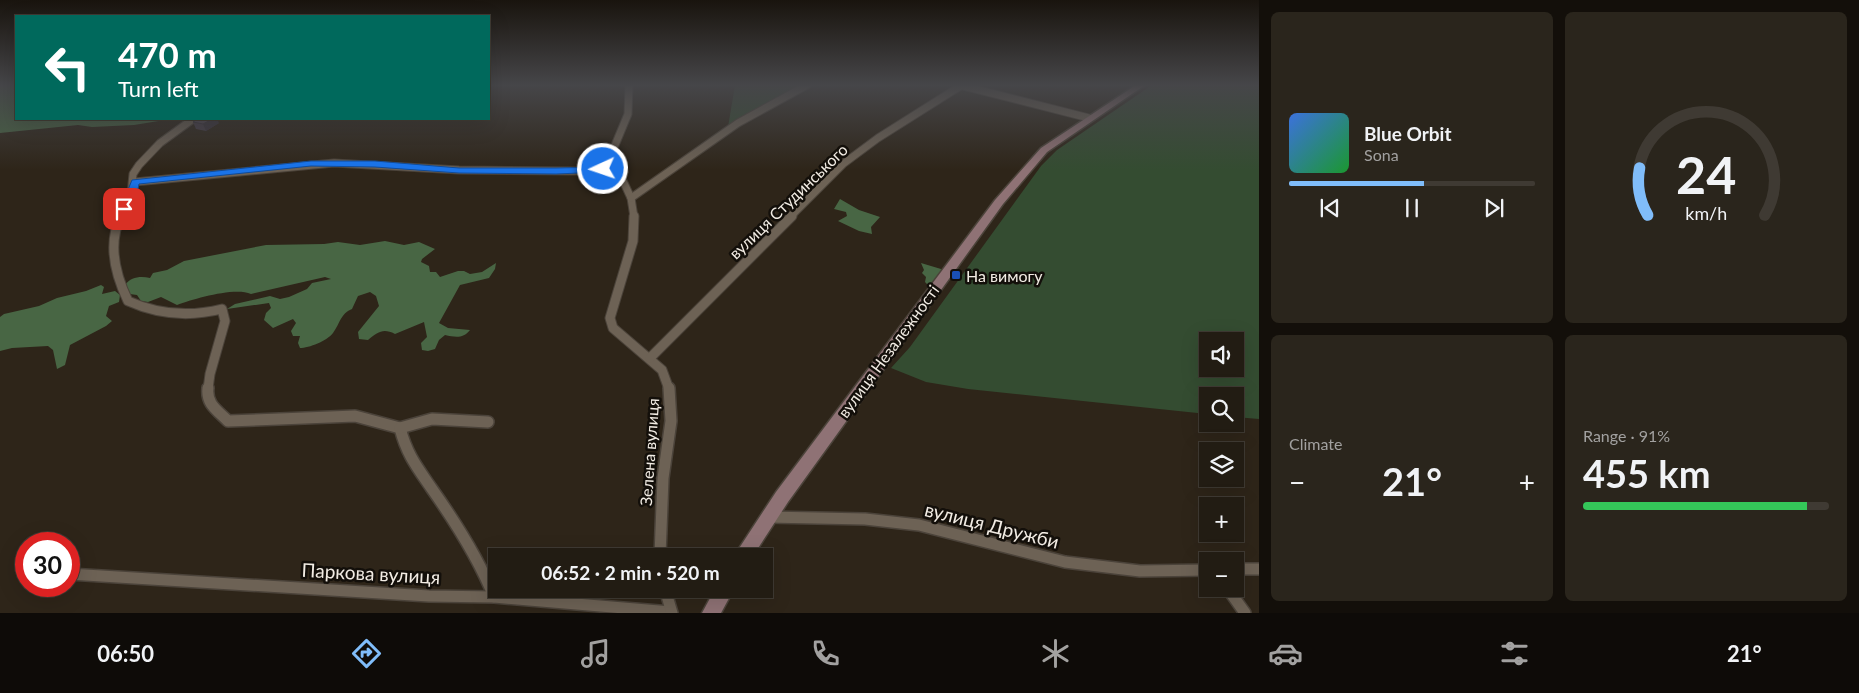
<!DOCTYPE html>
<meta charset="utf-8">
<style>
:root{--surface:#221c13;--page:#2a251c;--text:#f1f3f6;--muted:#a2a1a0;--line:#3f3a33;--accent:#80bdfa}
body{margin:0;font-family:Lato,sans-serif;background:var(--page);color:var(--text);height:100vh;display:flex;flex-direction:column;font-size:19px;white-space:nowrap}
*{box-sizing:border-box;margin:0}
p{font-size:16px;color:var(--muted)}
.icon{flex:none;width:28px;height:28px;fill:none;stroke:currentColor;stroke-width:2;stroke-linecap:round;stroke-linejoin:round}
.map{position:relative;flex:1;overflow:hidden}
.sheet{display:flex;flex-direction:column;gap:12px;padding:12px;background:#130f0a;width:600px}
.sheet>*{flex:none}
.banner{position:absolute;left:15px;top:15px;width:475px;height:105px;border-radius:0px;box-shadow:0 5px 20px #0002,0 0 0 1px var(--line);background:#00695c;color:#fff;overflow:hidden}
.controls{position:absolute;left:1199px;top:332px;display:grid;gap:10px}
.controls a{display:grid;place-items:center;width:45px;height:45px;border-radius:0px;background:var(--surface);box-shadow:0 5px 20px #0002,0 0 0 1px var(--line);font-size:25px}
.speed{position:absolute;left:15px;top:532px;display:flex;gap:10px;font-size:25px;font-weight:700;text-align:center}
.speed>*{display:grid;place-content:center;width:65px;height:65px;border-radius:50%;background:var(--surface);box-shadow:0 5px 20px #0002,0 0 0 1px var(--line);line-height:1}
.speed .limit{border:8px solid #d22;background:#fff;color:#111}
.pin{position:absolute;display:grid;place-items:center;width:42px;height:42px;color:#fff;margin:-21px;border-radius:10px;box-shadow:0 2px 8px #0006}
.me{position:absolute;width:55px;margin:-28px;rotate:267deg;stroke-linejoin:round;filter:drop-shadow(0 0 4px #0008)}
.turn{display:flex;align-items:center;gap:18px;height:105px;padding:0 20px;font-size:22px}
.turn .icon{width:65px;height:65px;stroke-width:2.5}
.turn b{display:block;font-size:35px;line-height:42px}
.big{font-size:38px;font-weight:700;line-height:1.1}
.sheet .tile{flex:1;display:flex;flex-direction:column;justify-content:center;gap:8px;min-width:0;padding:0 18px;border-radius:8px;background:var(--page)}
.sheet .dial{align-items:center;gap:0}
.dial svg{height:130px;overflow:visible;fill:none;stroke:var(--line);stroke-width:7;stroke-linecap:round;text-anchor:middle}
.dial text{fill:var(--text);stroke:none}
.song{display:flex;align-items:center;gap:15px}
.cover{width:60px;height:60px;border-radius:8px;background:linear-gradient(135deg,hsl(220 70% 55%),hsl(130 70% 35%))}
.played{height:5px;border-radius:2px;background:linear-gradient(90deg,var(--accent) 55%,var(--line) 55%)}
.keys{display:flex;justify-content:space-around;direction:ltr}
.heat{display:flex;justify-content:space-between;align-items:center;font-size:28px;direction:ltr}
.charge{height:8px;border-radius:4px;background:linear-gradient(90deg,#34c759 91%,var(--line) 0)}
.sheet .tiles{flex:1;display:grid;gap:12px;grid-template-columns:repeat(2,1fr)}
.trip{position:absolute;left:488px;top:548px;width:285px;height:50px;border-radius:0px;background:var(--surface);box-shadow:0 5px 20px #0002,0 0 0 1px var(--line);font-weight:700;line-height:50px;text-align:center}
.dock{display:flex;height:80px;justify-content:space-around;align-items:center;background:#0e0b08;color:var(--muted)}
.dock .icon{width:35px;height:35px}
.dock .on{color:var(--accent)}
.dock b{font-size:22px;color:var(--text)}
main{display:flex;flex:1;min-height:0}
.map>svg:first-child{display:block}
</style>
<main>
<div class="map">
<svg width="1259" height="613" viewBox="0 0 1259 613">
<rect width="100%" height="100%" fill="#2e2519"/>
<g fill="#344c31" fill-rule="evenodd">
<polygon points="735,85 805,85 766,103 731,127 728,127"/>
<path d="M1152,85H1259V419L1235,417V396H1208L1207,414L968,389L926,382L891,368L910,347L1041,166L1057,150ZM1208,341H1235V369H1208Z"/>
</g>
<g fill="#486644">
<polygon points="0,85 16,85 16,119 171,119 134,125 92,127 78,125 0,133"/>
<polygon points="840,199 859,210 880,217 871,227 872,234 859,231 838,221 847,216 846,212 834,209"/>
<path d="M385,241L404,245L419,242L435,249L422,259L421,262L429,266L430,272H436L440,277L458,271H464L470,274L482,272L496,263L495,269L489,278L460,285L439,323L448,328L470,330C463,339 455,337 445,335L439,340L435,349L428,351L422,350L421,343L427,337L424,322L395,334C383,328 378,332 368,340L359,339L358,332L379,306L376,296L370,292L358,296L352,309C340,314 340,324 333,333C327,341 309,348 300,348L298,343L300,336H293L291,331L296,323L293,319L273,328L264,320L266,313L271,308L269,303L227,309L235,304L270,296L280,299L289,297L307,289L312,283L331,279L325,277L251,294C234,287 194,299 177,305L161,297L148,302L141,301L137,295L130,294L125,285C131,277 140,276 150,278L153,273L167,270L184,261L266,245L324,244L338,242L360,245Z"/>
<polygon points="921,263 941,269 941,272 931,285 928,285 925,282 926,277 922,273 924,270"/>
<polygon points="101,285 104,287 102,294 115,291 120,295 119,302 109,306 106,316 112,321 106,326 70,345 65,365 57,369 53,350 48,346 12,348 0,351 0,317 4,314 39,306 57,298 86,291"/>
</g>
<g fill="none" stroke-linecap="round" stroke-linejoin="round">
<defs>
<g id="street-far2">
<polyline points="629,85 628,114 613,150 617,168 631,198 634,217"/>
<polyline points="959,85 1089,118"/>
<polyline points="135,182 334,163 459,170 575,171 617,168"/>
<polyline points="631,198 738,123 807,85"/>
<polyline points="121,217 131,194 133,174 139,165 160,143 193,119"/>
<polyline points="790,217 843,164 878,138 962,85"/>
</g>
<g id="street-far1">
<path d="M121,216C107,244 115,274 128,301C159,315 190,317 222,309L225,321L210,374L208,389"/>
<polyline points="634,216 633,241 610,318 613,328 662,370 669,389"/>
<polyline points="650,358 792,216"/>
</g>
<g id="street">
<path d="M208,388C206,404 217,410 228,421L355,416L400,428C407,455 417,467 432,489C456,523 479,559 494,597"/>
<polyline points="400,428 432,419 488,422"/>
<polyline points="768,517 865,519 919,525 1065,562 1140,571 1208,570"/>
<polyline points="660,556 663,478 671,421 669,388"/>
<polyline points="1235,569 1259,569"/>
<polyline points="69,574 429,596 494,597 671,612"/>
<polyline points="665,589 672,613"/>
<polyline points="1228,589 1245,613"/>
</g>
<g id="secondary">
<polygon points="1136,85 1145,85 1047,152 1003,204 788,502 753,556 734,556 776,492 995,200 1041,148"/>
<polygon points="715,589 734,589 721,613 702,613"/>
</g>
</defs>
<use href="#street-far2" stroke="#4b433a" stroke-width="9"/>
<use href="#street-far1" stroke="#4b433a" stroke-width="11"/>
<use href="#street" stroke="#4b433a" stroke-width="14"/>
<use href="#secondary" stroke="#4b433a" stroke-width="3"/>
<use href="#street-far2" stroke="#6d6255" stroke-width="7"/>
<use href="#street-far1" stroke="#6d6255" stroke-width="9"/>
<use href="#street" stroke="#6d6255" stroke-width="11"/>
<use href="#secondary" fill="#8f7275" fill-rule="evenodd"/>
</g>
<polygon fill="#463d48" points="193,122 219,123 206,131 196,129"/>
<polygon fill="#39323b" points="212,119 217,119 219,123 206,131 203,124"/>
<polygon fill="#514754" stroke="#39323b" points="198,119 212,119 203,124 193,122"/>
<linearGradient id="sky" x2="0" y2="1"><stop stop-color="#19140e"/><stop offset="0.5" stop-color="#464649"/><stop offset="1" stop-color="#464649" stop-opacity="0"/></linearGradient>
<rect width="1259" height="170" fill="url(#sky)"/>
<polygon fill="#1a73e8" stroke="#114b97" points="311,161 375,161 459,168 556,168 603,167 607,169 603,172 556,174 459,173 375,167 311,166 139,184 137,194 128,211 124,212 120,209 132,180"/>
<rect fill="#1a4fb4" stroke="#130f0a" stroke-width="2" x="951" y="270" width="10" height="10" rx="2.5"/>
<g text-anchor="middle" dominant-baseline="central" stroke-width="5" stroke-linejoin="round" paint-order="stroke">
<g font-size="16" fill="#f2ece4" stroke="#130f0a">
<text transform="translate(788 201) rotate(-44)">вулиця Студинського</text>
<text transform="translate(888 351) rotate(-54)">вулиця Незалежності</text>
<text transform="translate(649 452) rotate(-86)">Зелена вулиця</text>
</g>
<g font-size="16" fill="#f2ece4" stroke="#130f0a" text-anchor="start">
<text x="966" y="275">На вимогу</text>
</g>
<g font-size="19" fill="#f2ece4" stroke="#130f0a">
<text transform="translate(992 525) rotate(14)">вулиця Дружби</text>
<text transform="translate(371 573) rotate(3)">Паркова вулиця</text>
</g>
</g>
</svg>
<div class="controls">
<a><svg class="icon" aria-label="sound" viewBox="0 0 24 24"><path d="M4 9h4l5-4v14l-5-4H4zM17 9q2 3 0 6"/></svg></a>
<a><svg class="icon" aria-label="search" viewBox="0 0 24 24"><circle cx="10" cy="10" r="6"/><path d="M15 15l6 6"/></svg></a>
<a><svg class="icon" aria-label="layers" viewBox="0 0 24 24"><path d="M12 4l9 5-9 5-9-5zM3 14l9 5 9-5"/></svg></a>
<a>+</a>
<a>−</a>
</div>
<div class="speed"><div class="limit">30</div></div>
<div class="pin" style="left:124px;top:209px;background:#d93025"><svg class="icon" aria-label="arrive" viewBox="0 0 24 24"><path d="M6 21V4h12l-3 4 3 4H6"/></svg></div>
<svg class="me" style="left:603px;top:169px" viewBox="-20 -20 40 40"><circle r="17" fill="#1a73e8" stroke="#fff" stroke-width="3"/><path d="M0-11L8 9 0 5-8 9z" fill="#fff"/></svg>
<div class="trip">06:52 · 2 min · 520 m</div>
<div class="banner">
<div class="turn"><svg class="icon" aria-label="left" viewBox="0 0 24 24"><path d="M17 20v-9H6M10 6l-5 5 5 5"/></svg><div><b>470 m</b>Turn left</div></div>
</div>
</div>
<section class="sheet">
<div class="tiles">
<div class="tile">
<div class="song"><i class="cover"></i><div><b>Blue Orbit</b><p>Sona</p></div></div>
<div class="played"></div>
<div class="keys"><svg class="icon" aria-label="previous" viewBox="0 0 24 24"><path d="M18 5L8 12l10 7zM5 5v14"/></svg><svg class="icon" aria-label="pause" viewBox="0 0 24 24"><path d="M8 5v14M16 5v14"/></svg><svg class="icon" aria-label="next" viewBox="0 0 24 24"><path d="M6 5l10 7-10 7zM19 5v14"/></svg></div>
</div>
<div class="tile dial"><svg viewBox="0 0 100 80">
<path d="M14 69A42 42 0 1 1 86 69"/>
<path d="M14 69A42 42 0 0 1 9 40" stroke="#80bdfa"/>
<text x="50" y="56" font-size="32" font-weight="700">24</text>
<text x="50" y="72" font-size="11">km/h</text>
</svg></div>
<div class="tile"><p>Climate</p>
<div class="heat"><a>−</a><b class="big">21°</b><a>+</a></div>
</div>
<div class="tile"><p>Range · 91%</p><b class="big">455 km</b><div class="charge"></div></div>
</div>
</section>
</main>
<nav class="dock">
<b>06:50</b>
<svg class="icon on" aria-label="directions" viewBox="0 0 24 24"><path d="M12 3l9 9-9 9-9-9zM9 14v-3h6M13 9l2 2-2 2"/></svg>
<svg class="icon" aria-label="music" viewBox="0 0 24 24"><path d="M9 18V5l10-2v13"/><circle cx="6" cy="18" r="3"/><circle cx="16" cy="16" r="3"/></svg>
<svg class="icon" aria-label="phone" viewBox="0 0 24 24"><path d="M5 4h4l2 5-3 2q2 4 5 5l2-3 5 2v4C11 20 4 13 5 4z"/></svg>
<svg class="icon" aria-label="climate" viewBox="0 0 24 24"><path d="M12 3v18M4 7l16 10M4 17L20 7"/></svg>
<svg class="icon" aria-label="car" viewBox="0 0 24 24"><path d="M5 17H2v-5l4-1 3-4h7l3 4 3 1v5h-3M9 17h6M6 11h13"/><circle cx="7" cy="17" r="2"/><circle cx="17" cy="17" r="2"/></svg>
<svg class="icon" aria-label="filters" viewBox="0 0 24 24"><path d="M4 7h16M4 17h16"/><circle cx="9" cy="7" r="2"/><circle cx="15" cy="17" r="2"/></svg>
<b>21°</b>
</nav>
